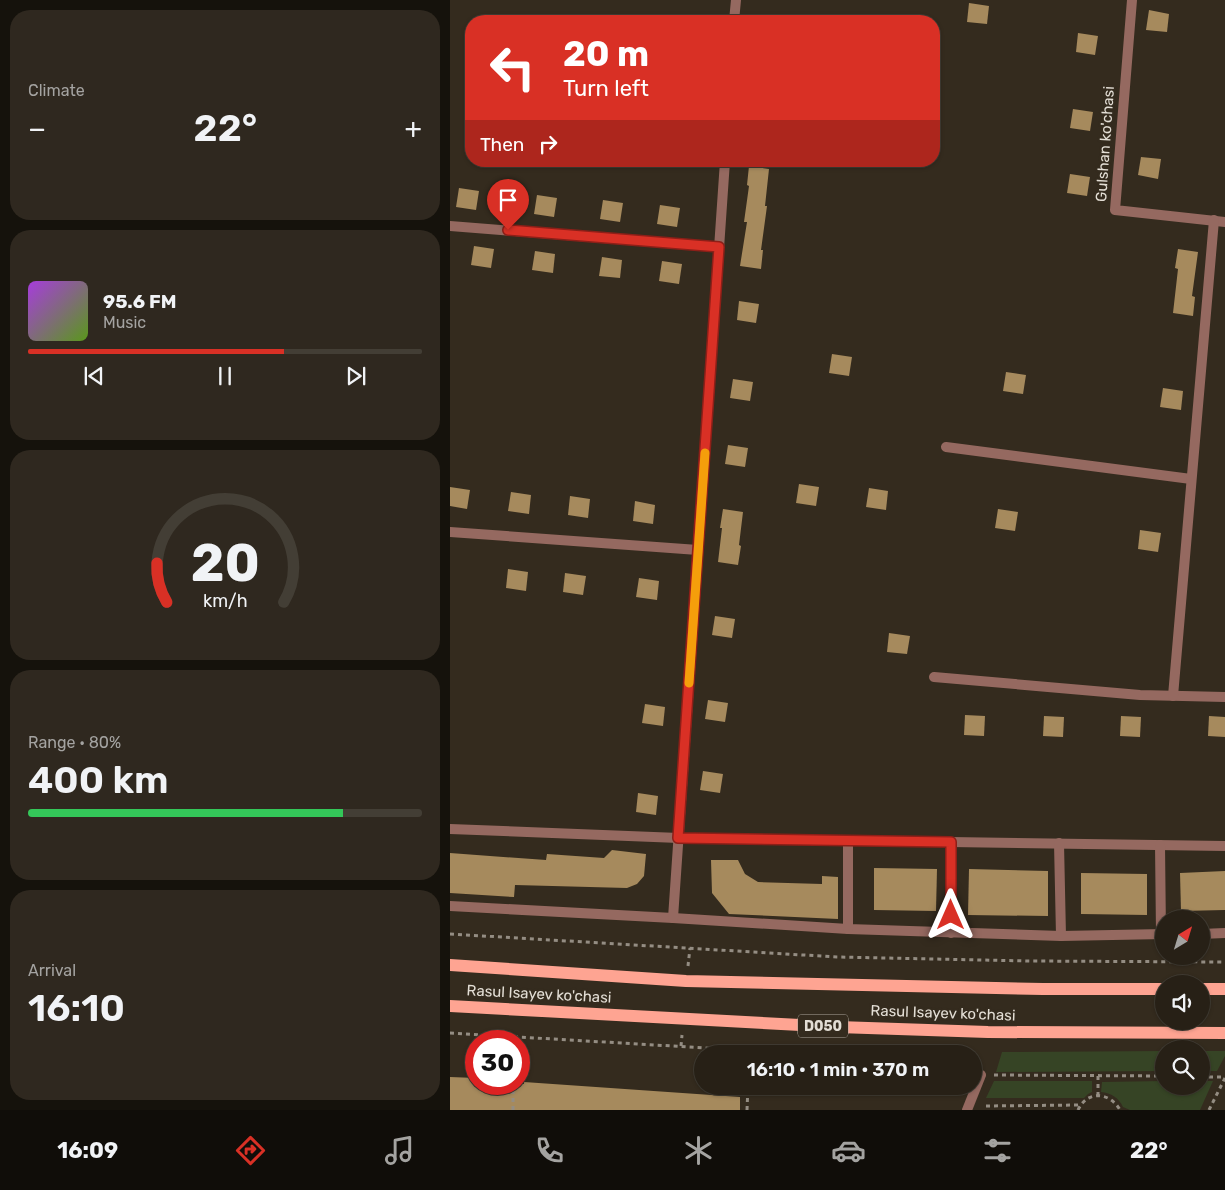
<!DOCTYPE html>
<meta charset="utf-8">
<style>
:root{--surface:#272016;--page:#2f281f;--text:#f1f3f6;--muted:#a4a3a1;--line:#433e35;--accent:#d93025}
body{margin:0;font-family:Rubik,sans-serif;background:var(--page);color:var(--text);height:100vh;display:flex;flex-direction:column;font-size:19px;white-space:nowrap}
*{box-sizing:border-box;margin:0}
p{font-size:16px;color:var(--muted)}
.icon{flex:none;width:28px;height:28px;fill:none;stroke:currentColor;stroke-width:2;stroke-linecap:round;stroke-linejoin:round}
.map{position:relative;flex:1;overflow:hidden}
.sheet{display:flex;flex-direction:column;gap:10px;padding:10px;background:#15120c;width:450px}
.sheet>*{flex:none}
.hud{position:absolute;left:15px;top:15px;width:475px;height:152px;border-radius:20px;box-shadow:0 1px 4px #0004,0 0 0 1px var(--line);background:#d93025;color:#fff;overflow:hidden}
.needle{width:32px;rotate:38deg}
.controls{position:absolute;left:705px;top:910px;display:grid;gap:10px}
.controls a{display:grid;place-items:center;width:55px;height:55px;border-radius:50%;background:var(--surface);box-shadow:0 1px 4px #0004,0 0 0 1px var(--line);font-size:25px}
.speed{position:absolute;left:15px;top:1030px;display:flex;gap:10px;font-size:25px;font-weight:700;text-align:center}
.speed>*{display:grid;place-content:center;width:65px;height:65px;border-radius:50%;background:var(--surface);box-shadow:0 1px 4px #0004,0 0 0 1px var(--line);line-height:1}
.speed .limit{border:8px solid #d22;background:#fff;color:#111}
.pin{position:absolute;display:grid;place-items:center;width:42px;height:42px;color:#fff;margin:-51px -21px;border-radius:50% 50% 50% 0;rotate:-45deg;box-shadow:0 0 5px #0007}
.pin .icon{rotate:45deg}
.me{position:absolute;width:55px;margin:-28px;rotate:0deg;stroke-linejoin:round;filter:drop-shadow(0 0 4px #0008)}
.turn{display:flex;align-items:center;gap:18px;height:105px;padding:0 15px;font-size:22px}
.turn .icon{width:65px;height:65px;stroke-width:2.5}
.turn b{display:block;font-size:35px;line-height:42px}
.then{display:flex;align-items:center;height:48px;padding:0 15px;background:#0003;gap:10px;font-size:19px}
.big{font-size:38px;font-weight:600;line-height:1.1}
.sheet .tile{flex:1;display:flex;flex-direction:column;justify-content:center;gap:8px;min-width:0;padding:0 18px;border-radius:20px;background:var(--page)}
.sheet .dial{align-items:center;gap:0}
.dial svg{height:130px;overflow:visible;fill:none;stroke:var(--line);stroke-width:7;stroke-linecap:round;text-anchor:middle}
.dial text{fill:var(--text);stroke:none}
.song{display:flex;align-items:center;gap:15px}
.cover{width:60px;height:60px;border-radius:8px;background:linear-gradient(135deg,hsl(280 70% 55%),hsl(90 70% 35%))}
.played{height:5px;border-radius:2px;background:linear-gradient(90deg,var(--accent) 65%,var(--line) 65%)}
.keys{display:flex;justify-content:space-around;direction:ltr}
.heat{display:flex;justify-content:space-between;align-items:center;font-size:28px;direction:ltr}
.charge{height:8px;border-radius:4px;background:linear-gradient(90deg,#34c759 80%,var(--line) 0)}
.trip{position:absolute;left:244px;top:1045px;width:288px;height:50px;border-radius:25px;background:var(--surface);box-shadow:0 1px 4px #0004,0 0 0 1px var(--line);font-weight:600;line-height:50px;text-align:center}
.tab-bar{display:flex;height:80px;justify-content:space-around;align-items:center;background:#100d09;color:var(--muted)}
.tab-bar .icon{width:35px;height:35px}
.tab-bar .selected{color:var(--accent)}
.tab-bar b{font-size:22px;color:var(--text)}
main{display:flex;flex:1;min-height:0}
.map>svg:first-child{display:block}
</style>
<main>
<section class="sheet">
<div class="tile"><p>Climate</p>
<div class="heat"><a>−</a><b class="big">22°</b><a>+</a></div>
</div>
<div class="tile">
<div class="song"><i class="cover"></i><div><b>95.6 FM</b><p>Music</p></div></div>
<div class="played"></div>
<div class="keys"><svg class="icon" aria-label="previous" viewBox="0 0 24 24"><path d="M18 5L8 12l10 7zM5 5v14"/></svg><svg class="icon" aria-label="pause" viewBox="0 0 24 24"><path d="M8 5v14M16 5v14"/></svg><svg class="icon" aria-label="next" viewBox="0 0 24 24"><path d="M6 5l10 7-10 7zM19 5v14"/></svg></div>
</div>
<div class="tile dial"><svg viewBox="0 0 100 80">
<path d="M14 69A42 42 0 1 1 86 69"/>
<path d="M14 69A42 42 0 0 1 8 45" stroke="#d93025"/>
<text x="50" y="56" font-size="32" font-weight="700">20</text>
<text x="50" y="72" font-size="11">km/h</text>
</svg></div>
<div class="tile"><p>Range · 80%</p><b class="big">400 km</b><div class="charge"></div></div>
<div class="tile"><p>Arrival</p><b class="big">16:10</b></div>
</section>
<div class="map">
<svg width="775" height="1110" viewBox="0 0 775 1110">
<rect width="100%" height="100%" fill="#342b1e"/>
<g fill="#364425">
<polygon points="714,1051 714,1071 546,1072 552,1052"/>
<polygon points="751,1051 775,1051 775,1056 767,1071 751,1071"/>
<polygon points="544,1081 642,1081 642,1092 638,1094 634,1098 536,1098"/>
<path d="M714,1081V1086H751V1081H763L750,1110H680L673,1107C669,1098 661,1093 651,1092L652,1082Z"/>
</g>
<g fill="#a68a5d">
<polygon points="519,3 539,6 537,24 517,22"/>
<polygon points="699,10 719,14 717,32 696,30"/>
<polygon points="628,33 648,36 645,55 626,52"/>
<polygon points="623,109 643,112 640,131 620,128"/>
<polygon points="691,157 711,159 708,179 688,175"/>
<polygon points="299,166 319,169 315,206 317,206 311,250 313,250 311,269 290,266 297,222 294,222 299,186 297,185"/>
<polygon points="620,174 640,177 637,196 617,193"/>
<polygon points="9,188 29,191 26,210 6,207"/>
<polygon points="87,195 107,198 104,217 84,214"/>
<polygon points="153,200 173,203 170,222 150,219"/>
<polygon points="210,205 230,208 227,227 207,224"/>
<polygon points="24,246 44,249 41,268 21,265"/>
<polygon points="728,249 748,252 742,296 745,297 743,316 723,313 728,269 725,268"/>
<polygon points="85,251 105,254 103,273 82,270"/>
<polygon points="152,257 172,260 170,278 149,276"/>
<polygon points="212,261 232,264 229,284 209,281"/>
<polygon points="289,301 309,304 306,323 287,320"/>
<polygon points="382,354 402,357 399,376 379,373"/>
<polygon points="556,372 576,375 573,394 553,391"/>
<polygon points="283,379 303,382 300,401 280,398"/>
<polygon points="713,388 733,391 731,410 710,407"/>
<polygon points="278,445 298,448 295,467 275,464"/>
<polygon points="349,484 369,487 366,506 346,503"/>
<polygon points="0,487 20,490 17,509 0,506"/>
<polygon points="419,488 438,491 436,510 416,507"/>
<polygon points="61,492 81,495 79,514 58,511"/>
<polygon points="120,496 140,499 138,518 118,515"/>
<polygon points="185,501 205,505 203,524 183,521"/>
<polygon points="273,509 293,512 289,545 291,546 288,565 268,562 272,528 270,528"/>
<polygon points="548,509 568,512 565,531 545,528"/>
<polygon points="690,530 711,533 708,552 688,549"/>
<polygon points="58,569 78,572 76,591 56,588"/>
<polygon points="115,573 136,576 133,595 113,592"/>
<polygon points="189,578 209,581 207,600 186,597"/>
<polygon points="265,616 285,619 282,638 262,635"/>
<polygon points="439,633 460,636 457,654 437,652"/>
<polygon points="258,700 278,703 275,722 255,719"/>
<polygon points="195,704 215,707 213,726 192,723"/>
<polygon points="515,715 535,716 534,736 514,735"/>
<polygon points="594,716 614,717 613,737 593,736"/>
<polygon points="671,716 691,717 690,737 670,736"/>
<polygon points="759,716 775,717 775,737 758,736"/>
<polygon points="253,771 273,774 270,793 250,790"/>
<polygon points="188,793 208,796 206,815 186,812"/>
<polygon points="162,850 196,854 194,876 187,884 177,888 65,885 64,897 0,893 0,853 96,860 97,854 154,858"/>
<polygon points="261,860 288,860 295,874 308,882 372,884 372,876 388,877 388,919 279,914 262,893"/>
<polygon points="424,868 487,869 486,911 424,910"/>
<polygon points="519,869 598,871 598,916 518,915"/>
<polygon points="775,871 775,910 731,911 730,873"/>
<polygon points="631,873 697,874 697,915 631,914"/>
<polygon points="0,1077 26,1078 26,1084 74,1084 74,1082 290,1097 290,1110 0,1110"/>
</g>
<g fill="none" stroke-linecap="round" stroke-linejoin="round">
<g stroke="#948d83" stroke-width="3" stroke-dasharray="4 4" stroke-linecap="butt">
<polyline points="0,934 387,957 580,961 775,962"/>
<polyline points="238,966 240,948"/>
<polyline points="0,1033 359,1054"/>
<polyline points="231,1046 232,1035"/>
<polyline points="544,1075 714,1076"/>
<polyline points="648,1076 648,1095"/>
<polyline points="751,1077 775,1077"/>
<polyline points="536,1106 630,1105"/>
<polyline points="63,1110 63,1084"/>
<polyline points="297,1110 298,1086"/>
<path d="M628,1110C637,1090 660,1092 670,1110"/>
<polyline points="759,1110 775,1078"/>
</g>
<g stroke="#956960" stroke-width="10">
<polyline points="682,0 665,210 775,222"/>
<polyline points="284,21 286,0"/>
<polyline points="0,226 269,247"/>
<polyline points="496,447 741,479"/>
<polyline points="0,532 248,550"/>
<polyline points="484,677 690,695 775,697"/>
<polyline points="723,696 764,220"/>
<polyline points="0,829 229,838 775,846"/>
<polyline points="609,843 611,936"/>
<polyline points="710,845 711,934"/>
<polyline points="0,906 223,918 398,929 611,936 714,934"/>
<polyline points="223,918 275,161"/>
<polyline points="398,929 398,840"/>
<polyline points="501,933 501,842"/>
<polyline points="751,934 775,933"/>
<polyline points="517,1110 531,1075"/>
</g>
<g stroke="#fea492" stroke-width="12">
<polyline points="0,965 236,981 593,989 714,989"/>
<polyline points="751,989 775,989"/>
<polyline points="0,1006 388,1027 538,1032 775,1033"/>
</g>
</g>
<g fill="none" stroke-linecap="round" stroke-linejoin="round">
<defs>
<polyline id="route" points="58,230 269,247 228,838 501,842 501,915"/>
</defs>
<use href="#route" stroke="#8d1f18" stroke-width="12"/>
<use href="#route" stroke="#d93025" stroke-width="9"/>
<polyline stroke="#f59e0b" stroke-width="9" points="239,683 255,453"/>
</g>
<g text-anchor="middle" dominant-baseline="central" stroke-width="5" stroke-linejoin="round" paint-order="stroke">
<rect fill="#342b1e" stroke="#aea89e" stroke-width="1" x="348" y="1014.5" width="50" height="23" rx="4"/>
<g font-size="14" font-weight="bold" fill="#e3ded5">
<text x="373" y="1026">D050</text>
</g>
<g font-size="15" fill="#e3ded5" stroke="#342b1e">
<text transform="translate(655 144) rotate(-86)">Gulshan ko'chasi</text>
<text transform="translate(89 994) rotate(3)">Rasul Isayev ko'chasi</text>
<text transform="translate(493 1013) rotate(2)">Rasul Isayev ko'chasi</text>
</g>
</g>
</svg>
<div class="controls">
<a><svg class="needle" viewBox="-14 -14 28 28"><path d="M0-13l5 13h-10z" fill="#e53935"/><path d="M0 13l5-13h-10z" fill="#a4a3a1"/></svg></a>
<a><svg class="icon" aria-label="sound" viewBox="0 0 24 24"><path d="M4 9h4l5-4v14l-5-4H4zM17 9q2 3 0 6"/></svg></a>
<a><svg class="icon" aria-label="search" viewBox="0 0 24 24"><circle cx="10" cy="10" r="6"/><path d="M15 15l6 6"/></svg></a>
</div>
<div class="speed"><div class="limit">30</div></div>
<div class="pin" style="left:58px;top:230px;background:#d93025"><svg class="icon" aria-label="arrive" viewBox="0 0 24 24"><path d="M6 21V4h12l-3 4 3 4H6"/></svg></div>
<svg class="me" style="left:501px;top:915px" viewBox="-20 -20 40 40"><path d="M0-17L14 15 0 8-14 15z" fill="#d93025" stroke="#fff" stroke-width="4"/></svg>
<div class="trip">16:10 · 1 min · 370 m</div>
<div class="hud">
<div class="turn"><svg class="icon" aria-label="left" viewBox="0 0 24 24"><path d="M17 20v-9H6M10 6l-5 5 5 5"/></svg><div><b>20 m</b>Turn left</div></div>
<div class="then">Then<svg class="icon" aria-label="right" viewBox="0 0 24 24"><path d="M7 20v-9h11M14 6l5 5-5 5"/></svg></div>
</div>
</div>
</main>
<nav class="tab-bar">
<b>16:09</b>
<svg class="icon selected" aria-label="directions" viewBox="0 0 24 24"><path d="M12 3l9 9-9 9-9-9zM9 14v-3h6M13 9l2 2-2 2"/></svg>
<svg class="icon" aria-label="music" viewBox="0 0 24 24"><path d="M9 18V5l10-2v13"/><circle cx="6" cy="18" r="3"/><circle cx="16" cy="16" r="3"/></svg>
<svg class="icon" aria-label="phone" viewBox="0 0 24 24"><path d="M5 4h4l2 5-3 2q2 4 5 5l2-3 5 2v4C11 20 4 13 5 4z"/></svg>
<svg class="icon" aria-label="climate" viewBox="0 0 24 24"><path d="M12 3v18M4 7l16 10M4 17L20 7"/></svg>
<svg class="icon" aria-label="car" viewBox="0 0 24 24"><path d="M5 17H2v-5l4-1 3-4h7l3 4 3 1v5h-3M9 17h6M6 11h13"/><circle cx="7" cy="17" r="2"/><circle cx="17" cy="17" r="2"/></svg>
<svg class="icon" aria-label="filters" viewBox="0 0 24 24"><path d="M4 7h16M4 17h16"/><circle cx="9" cy="7" r="2"/><circle cx="15" cy="17" r="2"/></svg>
<b>22°</b>
</nav>
